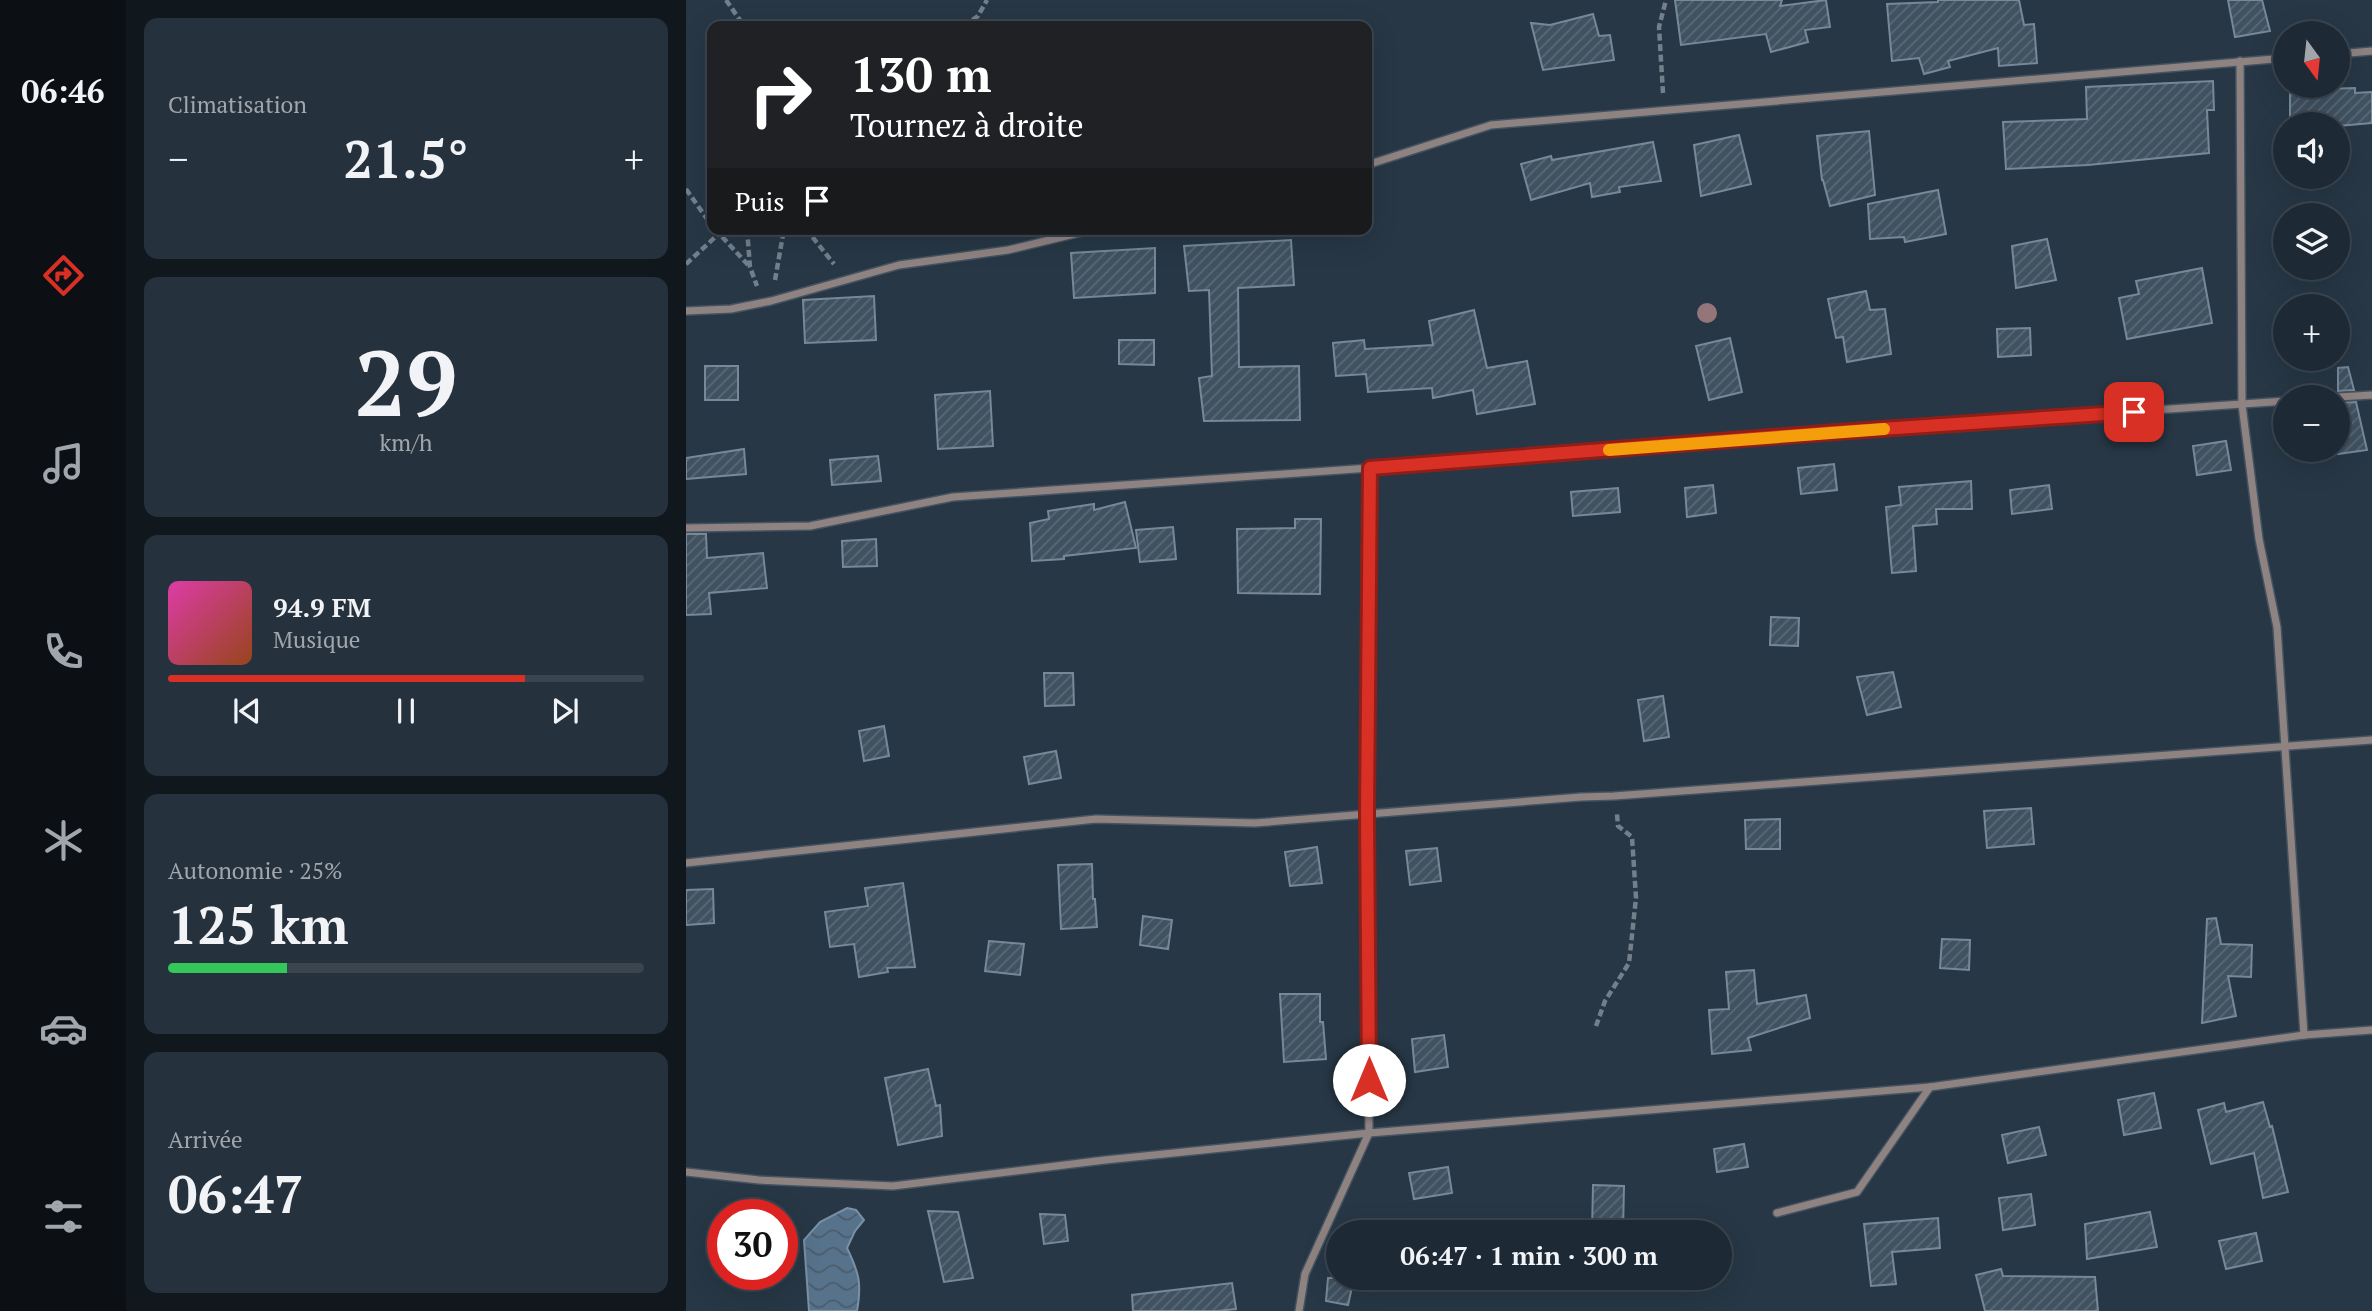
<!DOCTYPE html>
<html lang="fr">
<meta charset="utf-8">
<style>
:root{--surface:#1d2934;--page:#25313c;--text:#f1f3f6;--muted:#a0a6ac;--line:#3b454f;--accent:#d93025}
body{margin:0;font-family:"PT Serif",serif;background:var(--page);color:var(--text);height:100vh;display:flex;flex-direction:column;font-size:26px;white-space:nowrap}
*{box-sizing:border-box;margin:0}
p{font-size:23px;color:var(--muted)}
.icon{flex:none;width:38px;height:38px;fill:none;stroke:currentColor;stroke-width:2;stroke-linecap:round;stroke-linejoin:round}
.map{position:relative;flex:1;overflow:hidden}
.sheet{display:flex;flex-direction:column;gap:18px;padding:18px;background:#10171d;width:560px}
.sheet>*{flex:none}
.guide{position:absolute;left:21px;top:21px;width:665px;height:214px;border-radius:14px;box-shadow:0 7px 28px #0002,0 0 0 2px var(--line);background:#202124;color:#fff;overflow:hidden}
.needle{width:46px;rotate:165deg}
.controls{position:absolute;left:1587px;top:21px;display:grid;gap:14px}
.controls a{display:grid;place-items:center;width:77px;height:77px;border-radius:50%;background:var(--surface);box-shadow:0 7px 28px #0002,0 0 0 2px var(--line);font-size:35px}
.speed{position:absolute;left:21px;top:1199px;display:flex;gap:14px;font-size:35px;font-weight:700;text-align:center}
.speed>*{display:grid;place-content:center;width:91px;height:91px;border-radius:50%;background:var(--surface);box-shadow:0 7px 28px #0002,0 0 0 2px var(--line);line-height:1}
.speed .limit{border:10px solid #d22;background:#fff;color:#111}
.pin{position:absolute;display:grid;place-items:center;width:60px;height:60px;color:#fff;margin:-30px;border-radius:14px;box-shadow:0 4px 10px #0006}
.me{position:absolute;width:77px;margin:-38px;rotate:0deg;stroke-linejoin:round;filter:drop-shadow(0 0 5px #0008)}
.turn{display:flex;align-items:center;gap:24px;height:147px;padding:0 28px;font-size:32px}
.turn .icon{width:91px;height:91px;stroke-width:2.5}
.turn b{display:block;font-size:49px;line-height:60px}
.then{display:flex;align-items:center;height:66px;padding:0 28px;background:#0003;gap:14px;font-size:26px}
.big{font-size:52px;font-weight:600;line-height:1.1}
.sheet .tile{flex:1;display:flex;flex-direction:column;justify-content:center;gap:10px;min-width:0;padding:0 24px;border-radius:14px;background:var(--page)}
.sheet .dial{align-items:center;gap:0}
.dial b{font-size:91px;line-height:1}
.song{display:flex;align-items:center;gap:21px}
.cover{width:84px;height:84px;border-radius:10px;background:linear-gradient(135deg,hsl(320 70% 55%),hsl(20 70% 35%))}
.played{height:7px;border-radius:4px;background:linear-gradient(90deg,var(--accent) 75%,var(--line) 75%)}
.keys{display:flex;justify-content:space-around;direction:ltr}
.heat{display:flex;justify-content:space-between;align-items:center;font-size:38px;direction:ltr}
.charge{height:10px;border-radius:5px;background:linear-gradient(90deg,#34c759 25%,var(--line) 0)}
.trip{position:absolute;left:640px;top:1220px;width:406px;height:70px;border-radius:35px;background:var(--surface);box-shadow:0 7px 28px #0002,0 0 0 2px var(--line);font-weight:600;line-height:70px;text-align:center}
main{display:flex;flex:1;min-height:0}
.menu{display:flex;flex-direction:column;width:126px;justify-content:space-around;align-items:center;background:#0c1015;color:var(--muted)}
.menu .icon{width:49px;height:49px}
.menu .active{color:var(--accent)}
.menu b{font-size:32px;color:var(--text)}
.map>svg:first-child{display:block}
</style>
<main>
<nav class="menu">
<b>06:46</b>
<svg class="icon active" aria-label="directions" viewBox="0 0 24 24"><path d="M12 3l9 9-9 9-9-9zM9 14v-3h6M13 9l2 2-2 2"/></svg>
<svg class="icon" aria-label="music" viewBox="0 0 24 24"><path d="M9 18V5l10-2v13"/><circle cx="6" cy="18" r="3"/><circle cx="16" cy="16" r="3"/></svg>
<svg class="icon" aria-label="phone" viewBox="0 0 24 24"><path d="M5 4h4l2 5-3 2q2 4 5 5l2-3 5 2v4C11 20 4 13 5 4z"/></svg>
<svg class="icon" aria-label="climate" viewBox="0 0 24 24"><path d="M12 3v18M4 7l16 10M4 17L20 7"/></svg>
<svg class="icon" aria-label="car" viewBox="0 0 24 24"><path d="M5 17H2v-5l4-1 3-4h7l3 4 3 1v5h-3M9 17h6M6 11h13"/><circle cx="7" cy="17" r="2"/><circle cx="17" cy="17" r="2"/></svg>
<svg class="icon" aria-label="filters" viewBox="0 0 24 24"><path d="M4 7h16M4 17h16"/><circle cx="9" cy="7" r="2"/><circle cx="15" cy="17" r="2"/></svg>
</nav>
<section class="sheet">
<div class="tile"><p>Climatisation</p>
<div class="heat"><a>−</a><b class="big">21.5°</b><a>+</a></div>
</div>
<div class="tile dial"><b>29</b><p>km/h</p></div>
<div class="tile">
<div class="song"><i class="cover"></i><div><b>94.9 FM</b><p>Musique</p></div></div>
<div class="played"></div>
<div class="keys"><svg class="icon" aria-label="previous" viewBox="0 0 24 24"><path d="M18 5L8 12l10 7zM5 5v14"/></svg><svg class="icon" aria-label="pause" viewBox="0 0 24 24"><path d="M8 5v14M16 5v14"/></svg><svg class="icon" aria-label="next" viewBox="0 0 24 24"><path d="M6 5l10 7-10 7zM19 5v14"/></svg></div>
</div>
<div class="tile"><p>Autonomie · 25%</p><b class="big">125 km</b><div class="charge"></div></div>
<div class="tile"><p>Arrivée</p><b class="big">06:47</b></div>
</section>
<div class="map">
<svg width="1686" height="1311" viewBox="0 0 1686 1311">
<defs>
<pattern id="water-waves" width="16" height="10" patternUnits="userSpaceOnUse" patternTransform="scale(1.75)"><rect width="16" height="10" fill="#57738c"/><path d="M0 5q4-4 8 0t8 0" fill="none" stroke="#4b5c6b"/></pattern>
<pattern id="building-hatch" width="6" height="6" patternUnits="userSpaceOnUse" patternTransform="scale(1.75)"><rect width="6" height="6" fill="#405160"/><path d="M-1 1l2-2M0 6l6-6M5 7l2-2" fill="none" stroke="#5a6976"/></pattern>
</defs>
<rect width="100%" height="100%" fill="#273745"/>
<path fill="url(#water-waves)" stroke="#7a90a5" stroke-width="2" d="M161,1208L170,1210L178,1220L169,1231L161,1248C173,1273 176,1283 171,1311H123L118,1240L134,1222Z"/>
<g fill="url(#building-hatch)" stroke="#768899" stroke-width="2">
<polygon points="989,0 1096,0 1094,6 1140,0 1144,27 1119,30 1122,42 1085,52 1080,34 995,45"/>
<polygon points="1252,0 1333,0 1338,25 1348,24 1351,63 1313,66 1312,48 1262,61 1264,67 1238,74 1233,58 1206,61 1201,4 1252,2"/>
<polygon points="1542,0 1576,0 1584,31 1549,37"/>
<polygon points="907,14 913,36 924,35 928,60 857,70 845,23 864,25"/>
<polygon points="1527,81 1528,110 1521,110 1523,153 1402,165 1320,169 1317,122 1401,119 1400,87"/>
<polygon points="1669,88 1669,93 1686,92 1686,123 1652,126 1604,124 1604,90"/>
<polygon points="1183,131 1189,195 1144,206 1137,180 1136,180 1131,136"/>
<polygon points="1053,135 1065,184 1015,196 1008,145"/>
<polygon points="967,142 975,181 933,187 934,192 906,197 904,183 845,200 835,164 865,156 866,160"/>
<polygon points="1252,190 1260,234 1219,242 1218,237 1184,239 1182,204"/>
<polygon points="1361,239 1370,280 1330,288 1326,246"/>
<polygon points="605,240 608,285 552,288 553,367 613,366 614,420 518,421 513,378 526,376 523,290 503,291 498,246"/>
<polygon points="469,248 469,293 388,298 385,253"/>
<polygon points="1516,268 1526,323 1441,339 1433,298 1453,294 1450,281"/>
<polygon points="1180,291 1184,310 1199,309 1205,354 1161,362 1157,337 1150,338 1142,299"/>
<polygon points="188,296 190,340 119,343 117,300"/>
<polygon points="788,310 801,368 841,361 849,404 791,414 787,390 747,398 746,388 682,392 680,374 650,376 647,343 678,340 679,349 747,345 743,321"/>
<polygon points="1344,328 1345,355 1312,357 1311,329"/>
<polygon points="1044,338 1056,392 1023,400 1010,346"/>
<polygon points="433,340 468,340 468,365 433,364"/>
<rect x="19" y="366" width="33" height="34"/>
<polygon points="1662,367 1668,390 1652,391 1652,368"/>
<polygon points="304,391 307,446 252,449 249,395"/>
<polygon points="1670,402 1681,450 1652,454 1652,403"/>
<polygon points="1540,441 1545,470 1511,475 1507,446"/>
<polygon points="58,449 60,474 0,479 0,458"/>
<polygon points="192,456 195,481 146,485 144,460"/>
<polygon points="1148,464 1151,490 1115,494 1112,468"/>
<polygon points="1285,481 1286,509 1250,509 1251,524 1227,526 1230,571 1206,573 1200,507 1215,505 1213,487"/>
<polygon points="1027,485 1030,513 1001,517 999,488"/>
<polygon points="1363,485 1366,509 1326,514 1324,490"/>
<polygon points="932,488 934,512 887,516 885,492"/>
<polygon points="439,502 450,548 378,556 378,559 346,561 344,523 363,519 362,511 408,504 408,510"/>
<polygon points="609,519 635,519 634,594 552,593 551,529 609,528"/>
<polygon points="487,527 490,559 454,562 450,530"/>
<polygon points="0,534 20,534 21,558 77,553 81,588 23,593 25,614 0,615"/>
<polygon points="190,539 191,566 157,567 156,541"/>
<polygon points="1085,617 1113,618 1112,646 1084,645"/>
<polygon points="1207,672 1215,707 1181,715 1171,677"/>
<polygon points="358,673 387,673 388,705 359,706"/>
<polygon points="977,696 983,737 958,741 952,700"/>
<polygon points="198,726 203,756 178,761 173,731"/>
<polygon points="370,751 375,778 343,784 338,757"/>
<polygon points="1345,808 1348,844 1301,848 1298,811"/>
<polygon points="1094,819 1094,849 1060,849 1059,820"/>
<polygon points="631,847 636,883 604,886 599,852"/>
<polygon points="751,848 755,881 724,885 720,851"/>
<polygon points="406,864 407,899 409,899 411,927 375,929 372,865"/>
<polygon points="217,883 229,967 201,968 202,972 173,977 168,944 144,947 139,912 182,906 179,888"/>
<polygon points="27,889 28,923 0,925 0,890"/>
<polygon points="457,916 486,920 482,949 454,945"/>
<polygon points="1530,918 1535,944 1566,945 1565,977 1542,976 1550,1016 1516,1023 1521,919"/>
<polygon points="1256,939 1284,940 1283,970 1254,968"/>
<polygon points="303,941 338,944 334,975 299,971"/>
<polygon points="1068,970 1071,1004 1120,995 1124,1018 1062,1038 1065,1050 1026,1054 1023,1010 1043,1009 1040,972"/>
<polygon points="594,994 634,994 634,1022 637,1022 640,1059 598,1062"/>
<polygon points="758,1035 762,1067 729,1072 726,1039"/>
<polygon points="242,1069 250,1106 254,1105 256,1136 212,1145 199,1078"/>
<polygon points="1468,1093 1475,1128 1438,1135 1432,1100"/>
<polygon points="1577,1102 1584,1127 1586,1126 1602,1192 1577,1198 1568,1153 1525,1164 1512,1110 1538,1103 1540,1112"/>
<polygon points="1353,1127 1360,1155 1322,1163 1316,1135"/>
<polygon points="1058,1144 1062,1167 1031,1172 1028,1149"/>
<polygon points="762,1167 766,1193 728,1199 723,1173"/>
<polygon points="907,1185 938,1186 937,1232 906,1232"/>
<polygon points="1345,1194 1349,1225 1317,1230 1313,1198"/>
<polygon points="242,1211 272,1212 287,1278 258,1282"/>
<polygon points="1464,1212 1471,1247 1401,1259 1399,1224"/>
<polygon points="354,1214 379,1215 382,1241 358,1244"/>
<polygon points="1252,1218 1254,1248 1206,1252 1210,1284 1185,1286 1178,1224"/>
<polygon points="1570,1233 1576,1261 1540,1269 1533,1241"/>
<polygon points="1315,1269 1317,1276 1409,1277 1412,1311 1299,1311 1290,1275"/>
<polygon points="642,1278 668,1278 662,1305 640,1301"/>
<polygon points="546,1283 550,1309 532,1311 447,1311 446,1295"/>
</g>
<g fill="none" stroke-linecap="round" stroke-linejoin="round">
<defs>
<g id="street">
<polyline points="1652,54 1686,51"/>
<polyline points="1554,61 1556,405 1573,539 1591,627 1618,1035"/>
<polyline points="681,165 805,125 1600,58"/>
<polyline points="0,311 45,309 85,301 213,265 322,250 409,229"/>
<polyline points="1652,397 1686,395"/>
<polyline points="0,528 124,526 267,497 684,468 1150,432 1600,401"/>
<polyline points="0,863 410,819 569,823 895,797 928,796 1686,740"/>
<polyline points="0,1172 73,1180 207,1186 419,1160 683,1133 1244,1087 1618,1035 1686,1030"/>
<polyline points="1091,1213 1171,1192 1244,1087"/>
<polyline points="613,1311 619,1274 683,1133 681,814 684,468"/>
</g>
</defs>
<use href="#street" stroke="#455361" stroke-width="10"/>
<g stroke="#737f8b" stroke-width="4.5" stroke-dasharray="7 3.5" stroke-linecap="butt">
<polyline points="40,0 58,26"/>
<polyline points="278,26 292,16 301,0"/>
<polyline points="977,93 973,27 980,0"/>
<polyline points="0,189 26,226"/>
<polyline points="29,229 63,266"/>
<polyline points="61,229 64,267 71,286"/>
<polyline points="120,229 148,264"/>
<polyline points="0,264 38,229"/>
<polyline points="89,280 98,229"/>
<polyline points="910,1026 919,1001 943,963 950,898 946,837 932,826 931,814"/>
</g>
<use href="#street" stroke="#8f8382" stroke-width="7"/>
</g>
<circle fill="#94767a" cx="1021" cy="313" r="10"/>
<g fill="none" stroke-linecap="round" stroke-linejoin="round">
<defs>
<polyline id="route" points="683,1080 681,814 684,468 1150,432 1448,412"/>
</defs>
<use href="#route" stroke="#8d1f18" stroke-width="18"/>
<use href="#route" stroke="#d93025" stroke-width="12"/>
<polyline stroke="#f59e0b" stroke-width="12" points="923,450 1198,429"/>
</g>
</svg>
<div class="controls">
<a><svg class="needle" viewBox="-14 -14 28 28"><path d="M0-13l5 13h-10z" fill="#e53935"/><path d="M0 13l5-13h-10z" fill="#a0a6ac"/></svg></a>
<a><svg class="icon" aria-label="sound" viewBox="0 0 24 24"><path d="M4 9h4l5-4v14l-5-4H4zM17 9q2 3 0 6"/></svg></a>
<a><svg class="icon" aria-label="layers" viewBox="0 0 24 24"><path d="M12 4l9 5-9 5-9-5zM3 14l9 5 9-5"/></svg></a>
<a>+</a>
<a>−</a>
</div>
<div class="speed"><div class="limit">30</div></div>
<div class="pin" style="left:1448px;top:412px;background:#d93025"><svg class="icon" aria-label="arrive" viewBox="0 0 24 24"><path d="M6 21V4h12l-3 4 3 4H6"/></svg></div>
<svg class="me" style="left:683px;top:1080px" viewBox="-20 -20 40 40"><circle r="19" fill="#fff"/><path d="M0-13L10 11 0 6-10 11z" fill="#d93025"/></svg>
<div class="trip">06:47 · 1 min · 300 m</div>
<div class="guide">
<div class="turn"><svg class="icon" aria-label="right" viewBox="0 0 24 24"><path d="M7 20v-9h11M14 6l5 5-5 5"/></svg><div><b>130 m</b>Tournez à droite</div></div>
<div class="then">Puis<svg class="icon" aria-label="arrive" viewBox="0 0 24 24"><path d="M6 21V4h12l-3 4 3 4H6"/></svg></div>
</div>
</div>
</main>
